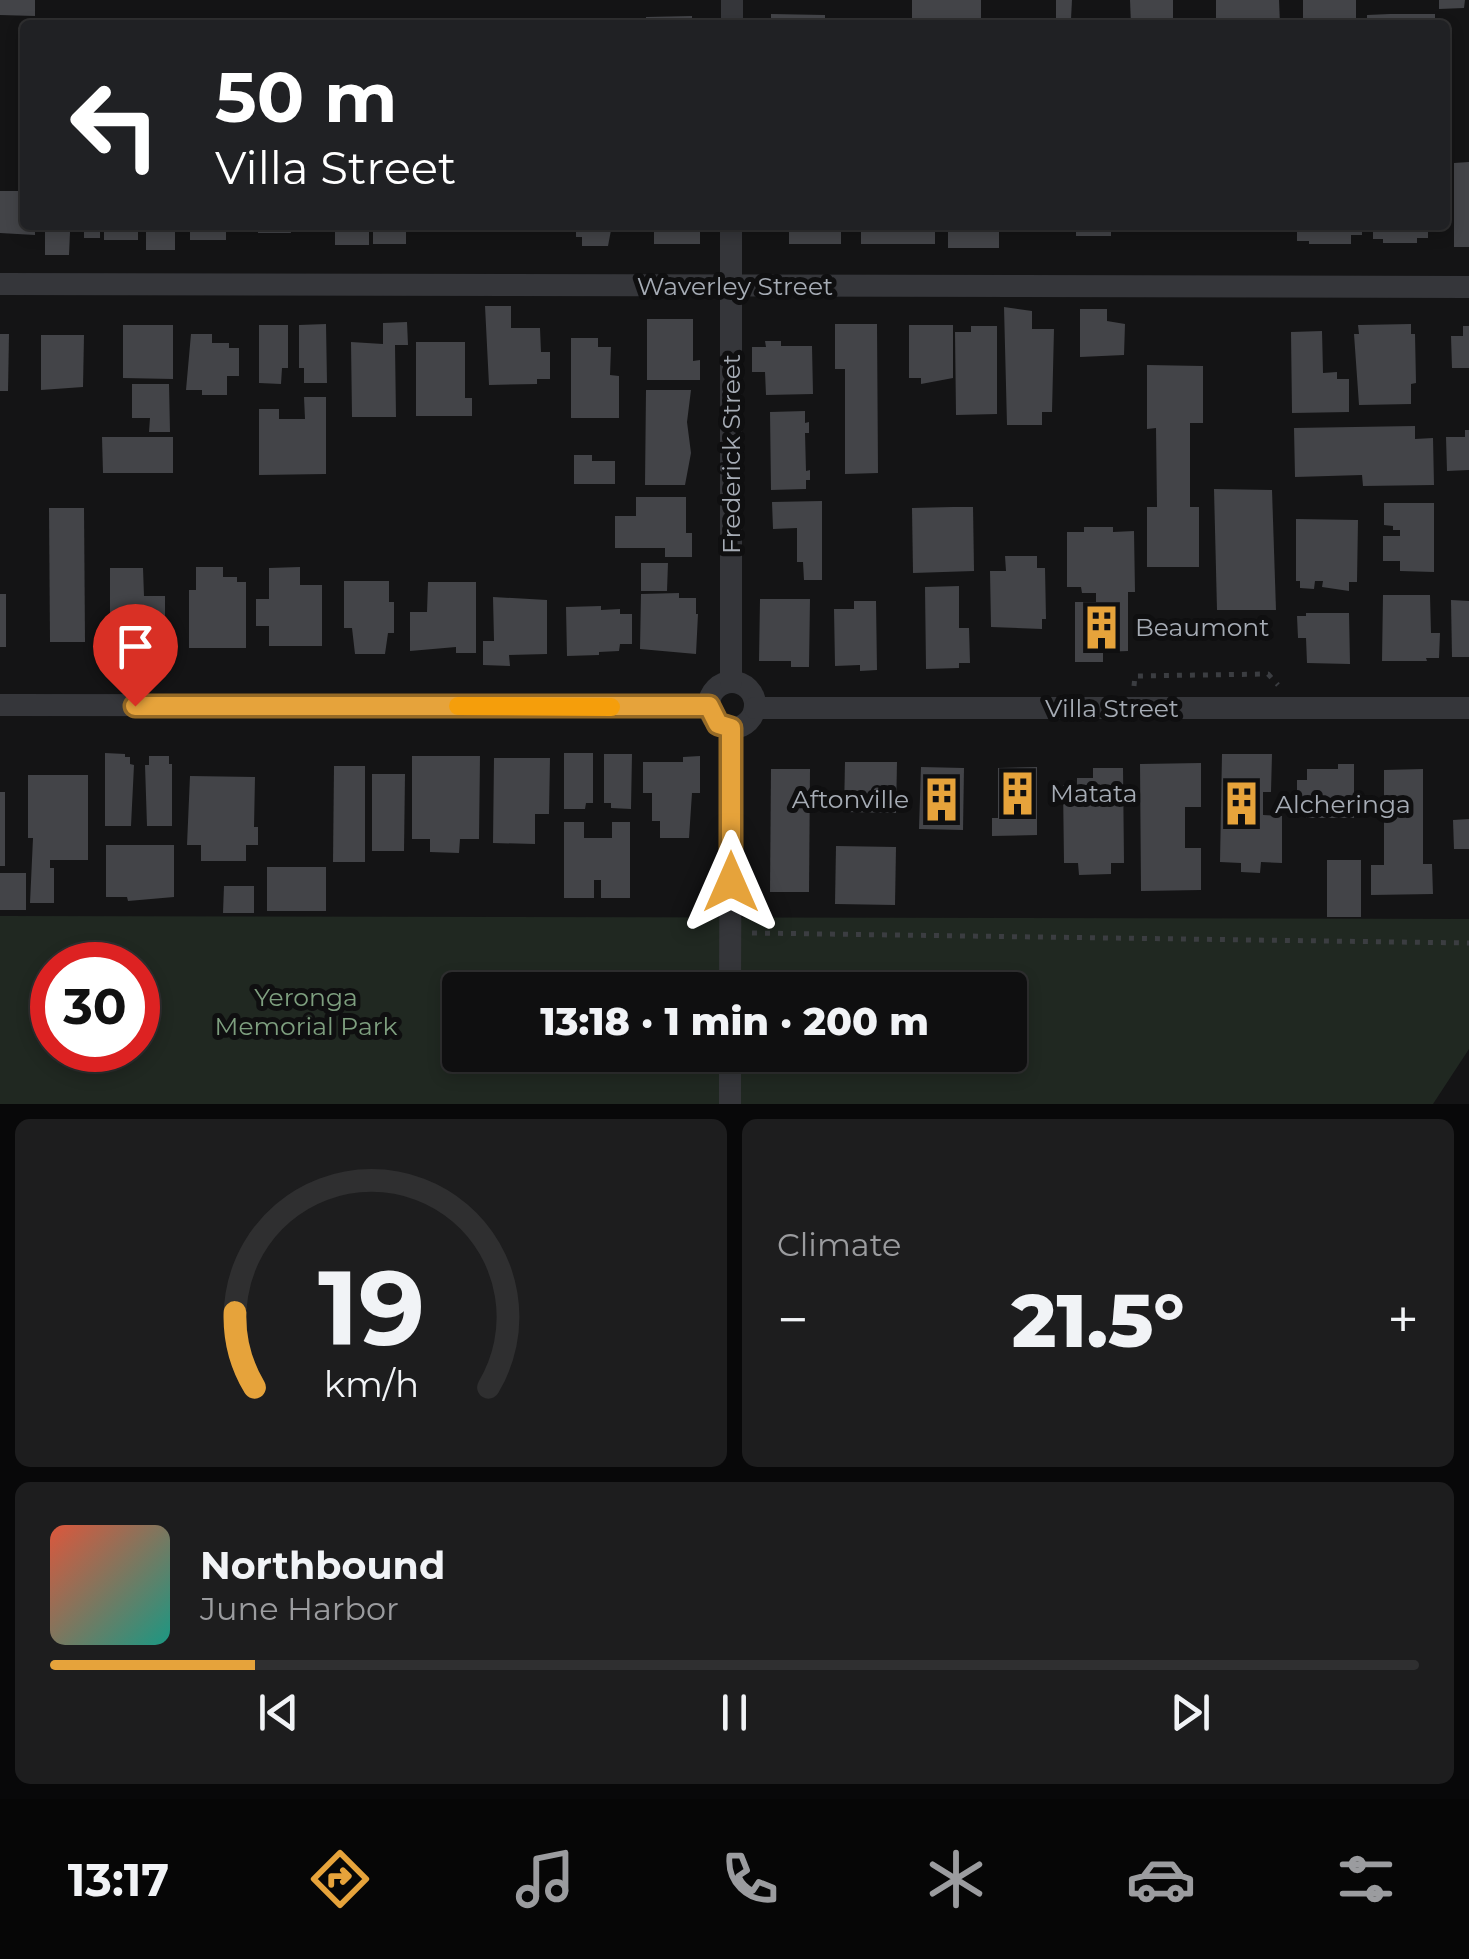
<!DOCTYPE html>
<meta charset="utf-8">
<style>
:root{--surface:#0f0f10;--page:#1d1d1e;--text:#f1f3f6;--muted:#9b9c9f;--line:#2f2f30;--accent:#e6a33b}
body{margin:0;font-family:Montserrat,sans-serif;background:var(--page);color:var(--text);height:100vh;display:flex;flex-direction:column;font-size:38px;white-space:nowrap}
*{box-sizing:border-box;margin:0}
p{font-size:32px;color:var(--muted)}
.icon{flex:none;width:55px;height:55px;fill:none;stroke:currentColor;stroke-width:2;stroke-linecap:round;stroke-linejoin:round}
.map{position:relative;height:1104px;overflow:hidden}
.details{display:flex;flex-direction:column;gap:15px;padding:15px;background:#080809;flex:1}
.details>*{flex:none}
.hud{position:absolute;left:20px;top:20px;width:1430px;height:210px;border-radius:10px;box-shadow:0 5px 15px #0003,0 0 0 2px var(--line);background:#202124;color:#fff;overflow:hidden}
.speed{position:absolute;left:30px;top:942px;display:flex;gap:20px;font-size:50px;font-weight:700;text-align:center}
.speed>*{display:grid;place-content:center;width:130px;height:130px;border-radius:50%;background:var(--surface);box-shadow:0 5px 15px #0003,0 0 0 2px var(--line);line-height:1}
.speed .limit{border:15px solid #d22;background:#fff;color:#111}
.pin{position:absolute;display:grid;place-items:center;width:85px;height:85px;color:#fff;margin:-102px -42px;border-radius:50% 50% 50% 0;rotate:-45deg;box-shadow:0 0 10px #0007}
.pin .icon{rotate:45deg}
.me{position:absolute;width:110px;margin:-55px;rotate:0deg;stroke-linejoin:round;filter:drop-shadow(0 0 8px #0008)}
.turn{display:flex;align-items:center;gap:35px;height:210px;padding:0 30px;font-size:45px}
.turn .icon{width:130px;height:130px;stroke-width:2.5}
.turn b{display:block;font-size:70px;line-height:85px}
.big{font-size:75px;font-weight:800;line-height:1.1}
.details .widget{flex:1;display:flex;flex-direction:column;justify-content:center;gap:15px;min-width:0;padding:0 35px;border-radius:15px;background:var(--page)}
.details .dial{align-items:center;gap:0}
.dial svg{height:260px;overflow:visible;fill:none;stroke:var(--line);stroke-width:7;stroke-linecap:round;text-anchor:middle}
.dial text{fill:var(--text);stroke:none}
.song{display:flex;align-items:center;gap:30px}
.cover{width:120px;height:120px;border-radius:15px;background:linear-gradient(135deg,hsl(10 70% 55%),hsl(170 70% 35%))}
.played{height:10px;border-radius:5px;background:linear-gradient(90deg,var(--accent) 15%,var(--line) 15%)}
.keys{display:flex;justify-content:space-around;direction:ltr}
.heat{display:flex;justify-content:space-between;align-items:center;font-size:55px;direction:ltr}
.details .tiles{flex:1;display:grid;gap:15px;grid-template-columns:1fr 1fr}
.widget:last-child{grid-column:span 2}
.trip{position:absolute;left:442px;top:972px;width:585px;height:100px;border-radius:10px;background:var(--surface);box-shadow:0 5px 15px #0003,0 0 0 2px var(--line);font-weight:800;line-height:100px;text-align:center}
.dock{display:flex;height:160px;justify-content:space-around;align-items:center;background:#060606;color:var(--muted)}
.dock .icon{width:70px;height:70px}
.dock .on{color:var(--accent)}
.dock b{font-size:45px;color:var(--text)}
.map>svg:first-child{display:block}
</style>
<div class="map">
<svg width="1469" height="1104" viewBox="0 0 1469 1104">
<rect width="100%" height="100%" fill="#141415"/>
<path fill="#202821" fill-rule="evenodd" d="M0,916L1469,919V1049L1433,1104H0ZM52,965H138V1050H52ZM460,990H1010V1055H460Z"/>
<g fill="#434448">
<polygon points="0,0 35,0 35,16 0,15"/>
<rect x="912" y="0" width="69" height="25"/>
<polygon points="1056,0 1072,0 1071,19 1056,19"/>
<polygon points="1130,0 1173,0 1173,25 1131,25"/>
<polygon points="1216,0 1279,0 1280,25 1216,25"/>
<rect x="1303" y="0" width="53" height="25"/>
<polygon points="1439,0 1465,0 1464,8 1439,9"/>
<polygon points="771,14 825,15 825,25 771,25"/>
<polygon points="1390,14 1435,14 1435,25 1367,25 1367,15"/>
<polygon points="692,16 692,25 646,25 646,17"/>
<polygon points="1469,162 1469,247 1454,247 1454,163"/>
<polygon points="0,191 25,191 25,225 35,225 35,235 0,233"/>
<polygon points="45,225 100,225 100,238 84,238 84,232 70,232 69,255 45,255"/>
<rect x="104" y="225" width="34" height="15"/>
<rect x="146" y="225" width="29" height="25"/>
<rect x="190" y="225" width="36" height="15"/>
<polygon points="258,225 290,225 291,233 258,233"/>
<rect x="335" y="225" width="34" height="20"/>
<rect x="373" y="225" width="33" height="19"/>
<rect x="491" y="225" width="63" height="6"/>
<polygon points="576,225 612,225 608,246 582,246 582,237 576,237"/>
<rect x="654" y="225" width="46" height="19"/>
<rect x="789" y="225" width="52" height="19"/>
<rect x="861" y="225" width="74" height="19"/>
<polygon points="999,225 999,248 948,248 948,226"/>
<rect x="1076" y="225" width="35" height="11"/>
<polygon points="1297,225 1362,225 1362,235 1351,235 1351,244 1309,244 1309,241 1297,241"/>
<polygon points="1373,225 1428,225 1428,238 1417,238 1417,243 1383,243 1383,239 1373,239"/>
<polygon points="485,306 511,306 511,328 540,328 541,352 550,352 550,379 537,379 537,384 489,385"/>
<polygon points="1004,307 1032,311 1032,329 1054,329 1052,412 1042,412 1042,425 1007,425"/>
<polygon points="1080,309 1107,309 1107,321 1125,324 1124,355 1080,357"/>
<polygon points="647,319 693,319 693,361 700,360 700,380 647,380"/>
<polygon points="407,322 408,345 395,345 396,417 352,417 351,342 383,344 383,323"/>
<polygon points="326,324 327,383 304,383 304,368 299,368 299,325"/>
<polygon points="835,324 877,324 878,473 845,474 845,369 835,369"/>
<polygon points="1411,324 1411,334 1415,334 1416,383 1411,384 1411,404 1359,405 1354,334 1359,334 1358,325"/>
<polygon points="123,325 173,325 173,379 123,378"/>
<polygon points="259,325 288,325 288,368 282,368 281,384 259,383"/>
<polygon points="909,325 953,325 953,378 921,384 921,378 909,378"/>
<polygon points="971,326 997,326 997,414 956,415 955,332 971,332"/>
<polygon points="1463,326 1469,326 1469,368 1452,368 1451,336 1463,336"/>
<polygon points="1322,331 1323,373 1337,372 1337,379 1349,379 1349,412 1292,413 1291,332"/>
<polygon points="0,334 9,334 8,391 0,391"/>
<polygon points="191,334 212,334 212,343 229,343 229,348 239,348 239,376 227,376 227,395 202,395 202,390 186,390"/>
<polygon points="41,335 84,335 83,387 41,390"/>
<polygon points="571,338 598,338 598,347 611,347 610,375 619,376 619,418 571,418"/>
<polygon points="765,341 781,341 781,346 812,346 813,394 766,395 765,372 752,372 752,347 766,347"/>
<polygon points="416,342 465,342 465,398 472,398 472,416 416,416"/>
<polygon points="1147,365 1203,366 1203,423 1190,423 1190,507 1199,507 1199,567 1147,567 1147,507 1157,507 1156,428 1147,429"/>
<polygon points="132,384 169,384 170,432 149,432 150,418 132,418"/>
<polygon points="646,390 691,390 687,422 691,453 685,485 645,485"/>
<polygon points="304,397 326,397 326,474 259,475 259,409 279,409 279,419 305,419"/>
<polygon points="805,411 805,423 809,422 809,433 805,433 806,471 810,470 810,480 806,480 806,489 771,490 770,412"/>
<polygon points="1415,426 1415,439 1433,438 1434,485 1363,486 1362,475 1295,477 1294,428"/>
<polygon points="1465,430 1469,430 1469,470 1447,471 1446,437 1465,437"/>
<polygon points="102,437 173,437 173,473 103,473"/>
<polygon points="574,455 592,455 592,461 615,461 615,484 574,484"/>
<polygon points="1214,489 1272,490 1276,610 1217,610"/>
<polygon points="636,497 686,497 686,533 692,533 692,557 665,557 665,548 615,548 615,516 636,516"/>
<polygon points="822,501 822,580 804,580 803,562 797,562 797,528 773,529 772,502"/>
<polygon points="1384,503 1434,503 1434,572 1400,571 1400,561 1383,561 1383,536 1400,536 1400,530 1393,530 1393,526 1384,525"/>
<polygon points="953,507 973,507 974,571 913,573 912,508"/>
<polygon points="49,508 84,508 85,642 50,642"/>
<polygon points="1296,519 1358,520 1357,582 1349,582 1349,591 1322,587 1323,581 1315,581 1314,589 1300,588 1300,581 1296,581"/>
<polygon points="1084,527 1113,527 1113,532 1134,531 1135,592 1128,592 1128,651 1103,652 1103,662 1075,662 1075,602 1096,602 1096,593 1082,593 1081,587 1067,587 1067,532 1084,532"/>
<polygon points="1005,556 1037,556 1037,568 1045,568 1046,619 1042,619 1042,629 991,627 990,571 1006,571"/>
<polygon points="641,563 668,563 667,591 641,591"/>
<polygon points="196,567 223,567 223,577 237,577 237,582 246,582 246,648 189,648 189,590 196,590"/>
<polygon points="300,567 300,585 322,585 322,646 269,646 269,626 256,626 256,599 269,599 269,568"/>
<polygon points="110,568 143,568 144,596 165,596 165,645 110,646"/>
<polygon points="344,581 389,581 389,602 394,602 394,633 388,633 385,654 355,654 352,628 344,628"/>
<polygon points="428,582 476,582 476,653 456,653 456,647 410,651 410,612 427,612"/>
<polygon points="959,586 959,628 969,628 970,663 959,663 959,668 926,669 925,587"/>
<polygon points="679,593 679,598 696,598 696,614 698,614 696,654 640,649 641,594"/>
<rect x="0" y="594" width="6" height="53"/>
<polygon points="1383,595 1430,595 1431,633 1440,633 1439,658 1426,658 1427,661 1382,661"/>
<polygon points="493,597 547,600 547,654 509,655 510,666 483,665 483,641 494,641"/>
<polygon points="760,599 810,599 809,667 791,667 791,661 759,661"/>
<polygon points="1451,600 1469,601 1469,657 1452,657"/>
<polygon points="854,601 876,601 877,670 860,671 860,665 835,666 834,609 854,609"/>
<polygon points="601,606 601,610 620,609 620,614 632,614 632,644 620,644 619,651 599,652 599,655 567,656 566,607"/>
<polygon points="1306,613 1349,613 1350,664 1307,663 1306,638 1298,638 1297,616 1306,616"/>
<polygon points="105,753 125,754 125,757 130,757 130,764 134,765 131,826 105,826"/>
<polygon points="564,753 593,753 593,803 586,803 585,809 564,809"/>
<polygon points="604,754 632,754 631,809 611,808 611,803 604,803"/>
<polygon points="1222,754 1272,754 1271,792 1263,792 1263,815 1282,816 1282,863 1261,862 1260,873 1241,872 1241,863 1220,862"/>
<polygon points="149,756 169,756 169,764 172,764 172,826 147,826 145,765 149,765"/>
<polygon points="412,756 480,756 479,839 460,839 459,853 430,852 430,839 412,839"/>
<polygon points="700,756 700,793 692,793 689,838 660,838 660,821 652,821 652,793 643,793 643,762 683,762 683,757"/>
<polygon points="494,758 550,758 549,814 535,814 535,844 493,843"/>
<polygon points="845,762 897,762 896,813 844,812"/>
<polygon points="1201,763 1201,807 1185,807 1185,848 1201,848 1201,890 1141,891 1140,764"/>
<polygon points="1338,764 1354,764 1354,818 1306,818 1307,804 1297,805 1297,780 1307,780 1307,769 1338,769"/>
<polygon points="334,766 365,766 365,862 333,862"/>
<polygon points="921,767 964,768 963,830 919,829"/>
<polygon points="1037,767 1037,835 992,836 992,818 998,818 998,768"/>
<polygon points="1093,768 1123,768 1124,863 1111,863 1111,874 1079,875 1078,863 1064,863 1063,785 1077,785 1077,778 1093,778"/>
<polygon points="771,769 810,769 809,892 770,892"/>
<polygon points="1423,769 1423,864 1432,864 1433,894 1371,895 1371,865 1384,865 1384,770"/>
<polygon points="372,774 405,774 404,851 372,851"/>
<polygon points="28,775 88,775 88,860 50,860 50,868 54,868 54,903 30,903 33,838 28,838"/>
<polygon points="190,776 255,777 254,827 258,827 258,845 246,845 246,861 201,861 201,845 187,845"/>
<rect x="0" y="792" width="5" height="74"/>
<polygon points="1469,819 1469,849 1454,849 1453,820"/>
<polygon points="564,822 584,822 584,838 612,838 612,822 630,822 630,898 601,898 601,880 594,880 594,898 564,898"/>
<polygon points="106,845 174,845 174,897 128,901 127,897 106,897"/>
<polygon points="836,846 896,847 895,905 835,904"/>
<rect x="1327" y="860" width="34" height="57"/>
<rect x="267" y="867" width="59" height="44"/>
<rect x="0" y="873" width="26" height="37"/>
<polygon points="224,886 254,886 254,913 223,913"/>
</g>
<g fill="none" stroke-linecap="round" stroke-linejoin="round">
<g stroke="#3b3d41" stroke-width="5" stroke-dasharray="5 8" stroke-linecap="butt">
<polyline points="1134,686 1135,676 1268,674 1278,685"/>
<polyline points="752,933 1469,943"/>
</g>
<g stroke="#35363a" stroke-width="22">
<polyline points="732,25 732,0"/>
<polyline points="0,284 1469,287"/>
<circle cx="732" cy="705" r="23"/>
<polyline points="731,682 731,225"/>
<polyline points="0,705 709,706"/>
<polyline points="755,708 1469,708"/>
<polyline points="730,990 731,729"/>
<polyline points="730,1104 730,1055"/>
</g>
</g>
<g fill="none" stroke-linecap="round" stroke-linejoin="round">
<defs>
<polyline id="route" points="135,706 709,706 718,724 731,728 731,882"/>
</defs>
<use href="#route" stroke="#966a26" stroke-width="25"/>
<use href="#route" stroke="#e6a33b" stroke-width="18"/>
<polyline stroke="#f59e0b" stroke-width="18" points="458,706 611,707"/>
</g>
<defs>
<symbol id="building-bare" viewBox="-9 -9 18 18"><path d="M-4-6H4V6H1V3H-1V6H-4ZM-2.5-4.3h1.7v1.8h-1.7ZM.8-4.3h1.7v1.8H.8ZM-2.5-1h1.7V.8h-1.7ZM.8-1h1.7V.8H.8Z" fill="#e6a33b" stroke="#0f0f10" stroke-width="2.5" paint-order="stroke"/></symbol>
</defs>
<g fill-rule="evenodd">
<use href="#building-bare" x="1070" y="596" width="63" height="63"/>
<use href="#building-bare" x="986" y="762" width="63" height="63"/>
<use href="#building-bare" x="910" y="768" width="63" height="63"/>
<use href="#building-bare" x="1210" y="772" width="63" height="63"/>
</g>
<g text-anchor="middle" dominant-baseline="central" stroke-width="10" stroke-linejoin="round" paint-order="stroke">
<g font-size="25" fill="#a6acb5" stroke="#0f0f10">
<text x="735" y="286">Waverley Street</text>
<text transform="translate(731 454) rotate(-90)">Frederick Street</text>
<text x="1112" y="708">Villa Street</text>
</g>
<g font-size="25" fill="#a6acb5" stroke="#0f0f10" text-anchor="start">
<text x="1135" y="627">Beaumont</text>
<text x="1050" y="793">Matata</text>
<text x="909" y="799" text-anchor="end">Aftonville</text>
<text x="1275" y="804">Alcheringa</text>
</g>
<g font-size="25" fill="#7e9f7f" stroke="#0f0f10">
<text x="306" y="997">Yeronga<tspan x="306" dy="29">Memorial Park</tspan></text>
</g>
</g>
</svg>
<div class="speed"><div class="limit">30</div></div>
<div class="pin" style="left:135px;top:706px;background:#d93025"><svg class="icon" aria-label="arrive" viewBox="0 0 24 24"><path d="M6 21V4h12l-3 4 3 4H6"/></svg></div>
<svg class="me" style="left:731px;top:882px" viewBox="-20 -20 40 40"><path d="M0-17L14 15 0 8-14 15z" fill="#e6a33b" stroke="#fff" stroke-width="4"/></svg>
<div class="trip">13:18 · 1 min · 200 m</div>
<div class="hud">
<div class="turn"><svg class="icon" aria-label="left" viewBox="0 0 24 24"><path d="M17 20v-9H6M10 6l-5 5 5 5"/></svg><div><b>50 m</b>Villa Street</div></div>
</div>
</div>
<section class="details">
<div class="tiles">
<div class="widget dial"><svg viewBox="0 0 100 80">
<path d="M14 69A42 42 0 1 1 86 69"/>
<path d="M14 69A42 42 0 0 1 8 46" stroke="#e6a33b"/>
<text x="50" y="56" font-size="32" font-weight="700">19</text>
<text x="50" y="72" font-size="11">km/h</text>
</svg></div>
<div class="widget"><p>Climate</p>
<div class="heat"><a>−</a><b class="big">21.5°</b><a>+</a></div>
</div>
<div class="widget">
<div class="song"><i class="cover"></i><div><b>Northbound</b><p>June Harbor</p></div></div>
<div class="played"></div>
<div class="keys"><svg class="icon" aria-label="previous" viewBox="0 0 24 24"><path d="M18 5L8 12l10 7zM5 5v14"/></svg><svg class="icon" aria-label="pause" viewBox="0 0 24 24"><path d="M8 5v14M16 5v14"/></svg><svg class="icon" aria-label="next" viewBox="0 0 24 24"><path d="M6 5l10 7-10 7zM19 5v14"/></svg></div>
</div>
</div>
</section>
<nav class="dock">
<b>13:17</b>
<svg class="icon on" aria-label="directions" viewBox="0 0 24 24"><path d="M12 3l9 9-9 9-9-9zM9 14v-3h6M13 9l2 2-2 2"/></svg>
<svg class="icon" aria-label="music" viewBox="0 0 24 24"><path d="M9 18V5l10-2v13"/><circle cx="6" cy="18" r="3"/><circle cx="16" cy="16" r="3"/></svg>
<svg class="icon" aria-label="phone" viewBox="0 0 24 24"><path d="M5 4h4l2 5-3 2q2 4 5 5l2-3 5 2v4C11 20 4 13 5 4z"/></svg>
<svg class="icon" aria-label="climate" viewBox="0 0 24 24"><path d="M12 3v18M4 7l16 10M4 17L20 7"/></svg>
<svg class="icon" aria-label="car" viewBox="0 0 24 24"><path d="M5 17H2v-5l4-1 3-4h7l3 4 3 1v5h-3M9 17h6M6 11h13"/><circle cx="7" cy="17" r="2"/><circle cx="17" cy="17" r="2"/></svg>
<svg class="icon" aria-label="filters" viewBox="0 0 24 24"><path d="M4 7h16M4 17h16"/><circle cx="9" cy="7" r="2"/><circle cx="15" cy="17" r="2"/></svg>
</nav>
